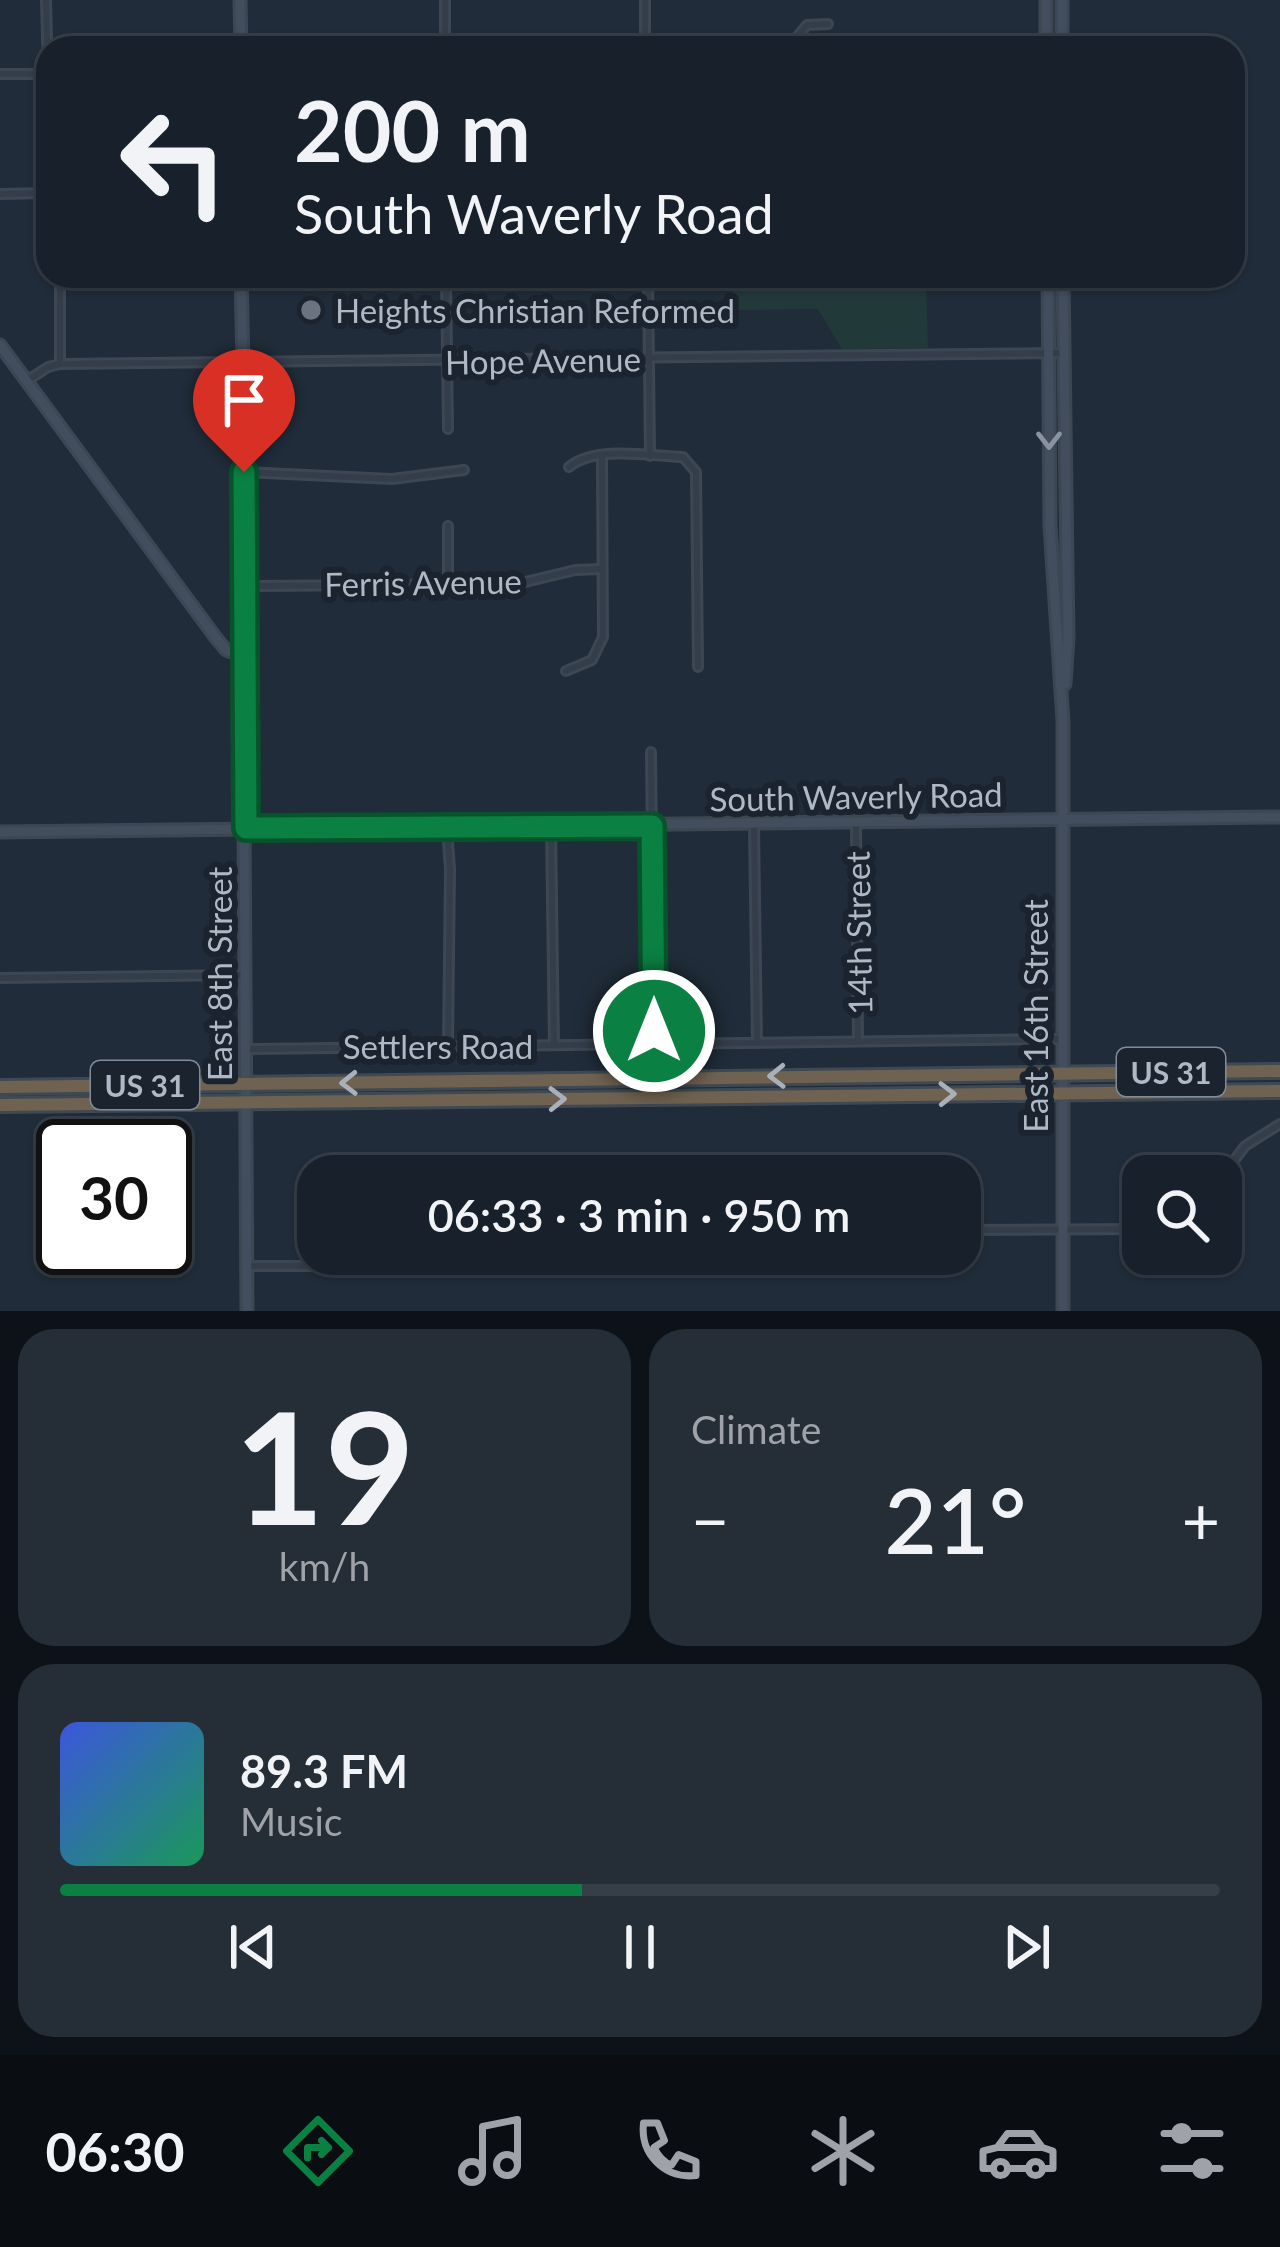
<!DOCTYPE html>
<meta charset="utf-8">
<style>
:root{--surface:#18212b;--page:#252e37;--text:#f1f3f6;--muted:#9fa3a9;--line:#363e47;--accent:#0b8043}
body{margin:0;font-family:Lato,sans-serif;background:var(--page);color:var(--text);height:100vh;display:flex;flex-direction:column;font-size:45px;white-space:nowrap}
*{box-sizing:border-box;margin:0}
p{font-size:39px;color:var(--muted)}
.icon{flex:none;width:66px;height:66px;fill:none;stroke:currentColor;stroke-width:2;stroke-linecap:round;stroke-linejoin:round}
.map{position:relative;height:1311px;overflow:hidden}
.details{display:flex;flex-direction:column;gap:18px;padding:18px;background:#0d1218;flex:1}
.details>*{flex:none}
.guide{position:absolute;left:36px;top:36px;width:1209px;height:252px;border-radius:36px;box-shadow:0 3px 9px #0004,0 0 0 3px var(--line);background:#18212b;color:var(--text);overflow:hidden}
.buttons{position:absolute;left:1122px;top:1155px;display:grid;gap:24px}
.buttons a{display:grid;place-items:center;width:120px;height:120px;border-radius:24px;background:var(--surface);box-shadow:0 3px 9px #0004,0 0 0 3px var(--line);font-size:60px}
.speed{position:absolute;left:36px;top:1119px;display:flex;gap:24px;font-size:60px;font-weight:700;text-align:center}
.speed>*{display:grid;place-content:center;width:156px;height:156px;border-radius:50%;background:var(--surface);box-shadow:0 3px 9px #0004,0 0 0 3px var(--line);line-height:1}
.speed .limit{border:6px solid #111;border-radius:18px;background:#fff;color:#111}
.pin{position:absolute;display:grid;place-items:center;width:102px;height:102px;color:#fff;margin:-123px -51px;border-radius:50% 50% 50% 0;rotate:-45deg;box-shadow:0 0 12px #0007}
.pin .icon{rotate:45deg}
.me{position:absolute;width:132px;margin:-66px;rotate:0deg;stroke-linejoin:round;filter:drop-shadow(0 0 9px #0008)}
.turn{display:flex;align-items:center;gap:42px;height:252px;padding:0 60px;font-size:54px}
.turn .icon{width:156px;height:156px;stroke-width:2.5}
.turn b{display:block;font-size:84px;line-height:102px}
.big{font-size:90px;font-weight:600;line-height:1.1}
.details .tile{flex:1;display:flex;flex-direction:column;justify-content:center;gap:18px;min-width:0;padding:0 42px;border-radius:36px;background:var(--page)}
.details .dial{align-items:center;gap:0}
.dial b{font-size:156px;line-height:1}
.song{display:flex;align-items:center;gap:36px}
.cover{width:144px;height:144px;border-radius:18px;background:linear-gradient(135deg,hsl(230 70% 55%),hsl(150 70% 35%))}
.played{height:12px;border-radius:6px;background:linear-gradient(90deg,var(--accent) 45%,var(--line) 45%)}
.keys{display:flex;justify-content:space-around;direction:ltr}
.heat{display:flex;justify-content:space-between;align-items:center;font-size:66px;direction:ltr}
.details .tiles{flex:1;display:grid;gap:18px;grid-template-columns:1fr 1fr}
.tile:last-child{grid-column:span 2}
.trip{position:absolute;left:297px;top:1155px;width:684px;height:120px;border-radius:36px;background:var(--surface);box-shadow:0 3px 9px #0004,0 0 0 3px var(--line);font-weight:600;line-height:120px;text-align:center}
.menu{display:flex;height:192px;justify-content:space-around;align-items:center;background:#0a0d11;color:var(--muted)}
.menu .icon{width:84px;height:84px}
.menu .on{color:var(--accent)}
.menu b{font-size:54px;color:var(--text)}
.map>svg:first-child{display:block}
</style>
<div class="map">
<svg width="1280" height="1311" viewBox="0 0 1280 1311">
<rect width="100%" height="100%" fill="#202c39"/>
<polygon fill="#22393a" points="733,276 926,276 928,348 842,349 818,309 734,310"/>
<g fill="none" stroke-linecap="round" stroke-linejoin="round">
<defs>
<g id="street">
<polyline points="46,0 48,77"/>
<polyline points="445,0 445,48"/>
<polyline points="645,0 645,48"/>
<polyline points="788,48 807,25 828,24"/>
<polyline points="0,74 48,74"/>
<polyline points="0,194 48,193"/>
<polyline points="446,276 448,429"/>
<polyline points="648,276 650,456"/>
<polyline points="243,363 243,656"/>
<polyline points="60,364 60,276"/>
<polyline points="28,380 48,367 60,364 1064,353"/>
<path d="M569,467C595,445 650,456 683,457L696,472L698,667"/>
<polyline points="244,472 392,479 464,470"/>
<polyline points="448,526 448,582"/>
<polyline points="244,586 517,584 575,570 601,569"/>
<polyline points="566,671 592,660 603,637 602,456"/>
<polyline points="651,752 654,1042"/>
<polyline points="856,824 858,1041"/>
<polyline points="754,825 757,1043"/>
<polyline points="551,827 554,1045"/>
<polyline points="447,828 450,869 448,1046"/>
<polyline points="0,978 246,975"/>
<polyline points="246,1049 1061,1039"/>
<polyline points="1221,1178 1245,1146 1280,1124"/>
<polyline points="960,1230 1143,1229"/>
<polyline points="247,1266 394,1266 411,1265 439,1254"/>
</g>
<g id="secondary">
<polyline points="240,0 241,48"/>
<polyline points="1046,0 1046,48"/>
<polyline points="1062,0 1062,48"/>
<polyline points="241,276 243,363"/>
<polyline points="1048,276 1050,526 1063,721 1063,1311"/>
<polyline points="1063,276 1068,638 1065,684"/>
<polyline points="0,345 216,638 226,650 243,656 247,1311"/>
<polyline points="0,832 1280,817"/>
</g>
<g id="highway">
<polyline points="0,1087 1280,1071"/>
<polyline points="0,1105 1280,1091"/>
</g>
</defs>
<use href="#street" stroke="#3d4753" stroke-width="12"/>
<use href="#secondary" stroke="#3d4753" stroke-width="15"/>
<use href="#highway" stroke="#3f4954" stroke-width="18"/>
<use href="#street" stroke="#343e4a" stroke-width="6"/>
<use href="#secondary" stroke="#424d5d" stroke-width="9"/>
<use href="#highway" stroke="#706251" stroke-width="12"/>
</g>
<defs><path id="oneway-chevron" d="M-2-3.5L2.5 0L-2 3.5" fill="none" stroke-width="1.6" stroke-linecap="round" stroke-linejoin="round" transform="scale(3)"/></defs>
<use stroke="#8993a1" href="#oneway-chevron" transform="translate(1049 440) rotate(90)"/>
<g stroke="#a9b0ba">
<use href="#oneway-chevron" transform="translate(777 1076) rotate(179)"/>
<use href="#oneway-chevron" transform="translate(349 1083) rotate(179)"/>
<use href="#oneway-chevron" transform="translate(947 1094) rotate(-1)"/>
<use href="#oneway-chevron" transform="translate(557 1099) rotate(-1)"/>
</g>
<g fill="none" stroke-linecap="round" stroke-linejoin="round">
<defs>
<polyline id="route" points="244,472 246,828 652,826 654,1031"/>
</defs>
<use href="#route" stroke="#07532c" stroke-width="30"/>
<use href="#route" stroke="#0b8043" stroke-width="21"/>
</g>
<circle fill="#6b7280" stroke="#1a232e" stroke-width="4.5" cx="311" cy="310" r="12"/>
<g text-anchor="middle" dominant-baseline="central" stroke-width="12" stroke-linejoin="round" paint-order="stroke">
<g fill="#1a232e" stroke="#828c98" stroke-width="3">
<rect x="1117" y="1048" width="108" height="48" rx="9"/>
<rect x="91" y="1061" width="108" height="48" rx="9"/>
</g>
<g font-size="30" font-weight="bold" fill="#afb9c6">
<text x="1171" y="1072">US 31</text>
<text x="145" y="1085">US 31</text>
</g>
<g font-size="33" fill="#afb9c6" stroke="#1a232e" text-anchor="start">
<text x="335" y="310">Heights Christian Reformed</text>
</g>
<g font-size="33" fill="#afb9c6" stroke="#1a232e">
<text transform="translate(543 360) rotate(-1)">Hope Avenue</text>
<text transform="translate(423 582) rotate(-1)">Ferris Avenue</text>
<text transform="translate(856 796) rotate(-1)">South Waverly Road</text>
<text transform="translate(858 933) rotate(-91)">14th Street</text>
<text transform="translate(219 974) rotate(-90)">East 8th Street</text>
<text transform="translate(1035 1016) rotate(-90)">East 16th Street</text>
<text x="438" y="1046">Settlers Road</text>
</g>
</g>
</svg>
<div class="buttons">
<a><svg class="icon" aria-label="search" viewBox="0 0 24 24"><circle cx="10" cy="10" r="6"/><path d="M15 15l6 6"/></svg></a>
</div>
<div class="speed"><div class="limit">30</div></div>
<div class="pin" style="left:244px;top:472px;background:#d93025"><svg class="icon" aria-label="arrive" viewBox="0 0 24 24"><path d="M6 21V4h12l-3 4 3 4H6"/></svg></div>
<svg class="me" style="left:654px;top:1031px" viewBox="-20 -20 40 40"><circle r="17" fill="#0b8043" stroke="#fff" stroke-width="3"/><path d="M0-11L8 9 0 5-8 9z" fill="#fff"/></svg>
<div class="trip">06:33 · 3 min · 950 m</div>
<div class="guide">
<div class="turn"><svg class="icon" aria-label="left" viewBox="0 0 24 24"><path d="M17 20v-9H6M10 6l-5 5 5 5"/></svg><div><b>200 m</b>South Waverly Road</div></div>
</div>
</div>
<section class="details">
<div class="tiles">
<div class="tile dial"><b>19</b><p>km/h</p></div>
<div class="tile"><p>Climate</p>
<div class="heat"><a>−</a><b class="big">21°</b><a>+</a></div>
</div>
<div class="tile">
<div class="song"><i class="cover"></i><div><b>89.3 FM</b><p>Music</p></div></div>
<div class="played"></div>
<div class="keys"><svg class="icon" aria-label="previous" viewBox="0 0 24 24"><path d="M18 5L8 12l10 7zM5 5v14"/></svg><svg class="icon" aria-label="pause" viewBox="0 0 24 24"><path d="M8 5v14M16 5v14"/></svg><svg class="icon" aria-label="next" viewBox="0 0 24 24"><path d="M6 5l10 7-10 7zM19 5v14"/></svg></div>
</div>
</div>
</section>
<nav class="menu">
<b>06:30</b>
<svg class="icon on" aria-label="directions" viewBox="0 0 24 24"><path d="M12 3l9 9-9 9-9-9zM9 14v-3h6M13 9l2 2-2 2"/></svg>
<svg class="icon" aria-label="music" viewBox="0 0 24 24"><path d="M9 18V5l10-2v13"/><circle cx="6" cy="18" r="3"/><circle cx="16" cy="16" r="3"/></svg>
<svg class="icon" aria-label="phone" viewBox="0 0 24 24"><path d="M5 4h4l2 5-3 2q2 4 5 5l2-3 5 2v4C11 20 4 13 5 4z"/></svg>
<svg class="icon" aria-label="climate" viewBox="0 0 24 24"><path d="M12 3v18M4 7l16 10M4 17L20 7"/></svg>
<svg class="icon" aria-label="car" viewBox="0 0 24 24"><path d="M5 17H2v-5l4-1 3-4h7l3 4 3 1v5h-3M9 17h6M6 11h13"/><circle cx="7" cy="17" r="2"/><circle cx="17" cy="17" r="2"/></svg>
<svg class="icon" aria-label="filters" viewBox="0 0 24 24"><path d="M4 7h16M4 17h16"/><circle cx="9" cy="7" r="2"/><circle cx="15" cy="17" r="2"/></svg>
</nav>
